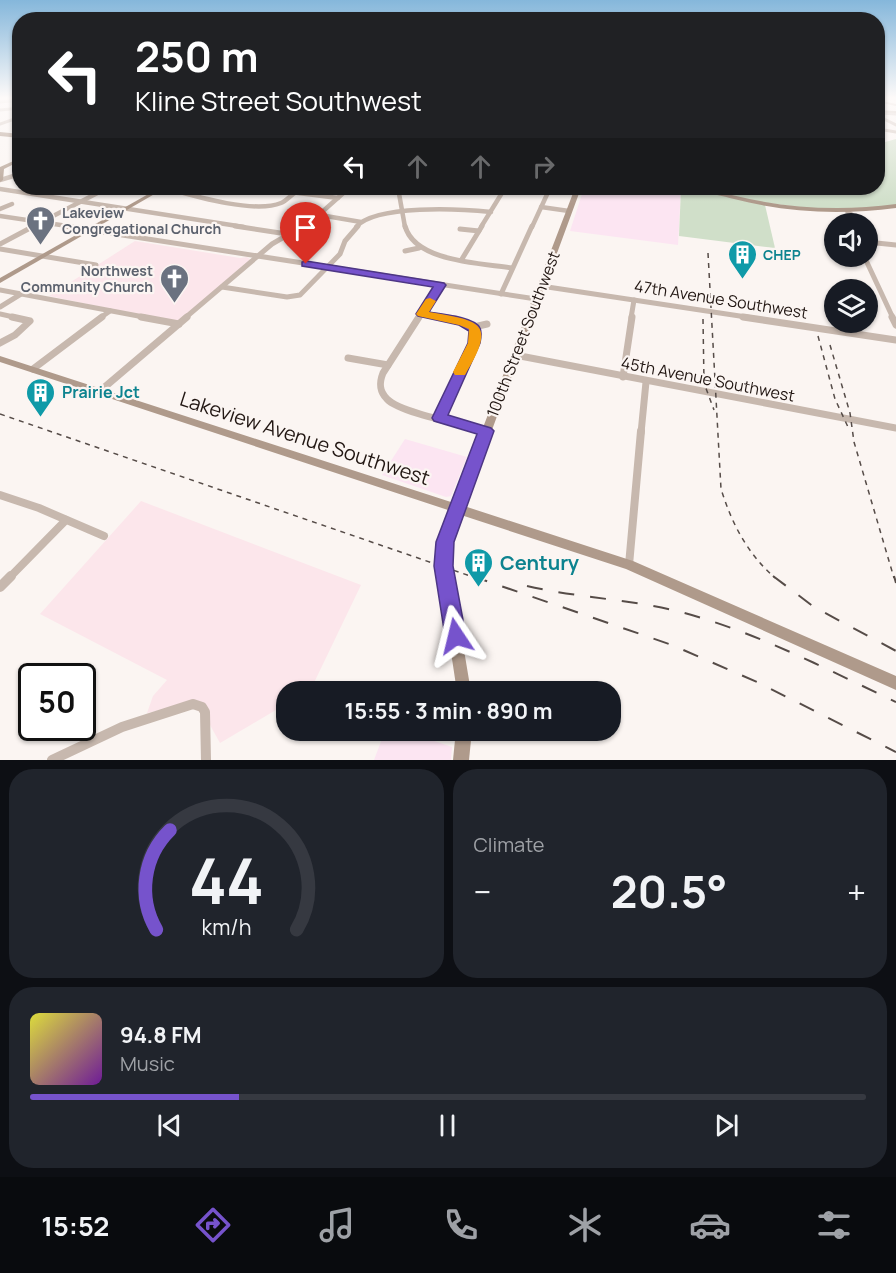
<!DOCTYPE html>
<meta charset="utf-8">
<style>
:root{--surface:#171b24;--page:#20242c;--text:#f1f3f6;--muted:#9ea1a6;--line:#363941;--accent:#7653cc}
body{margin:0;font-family:Manrope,sans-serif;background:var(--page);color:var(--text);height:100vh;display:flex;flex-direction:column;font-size:22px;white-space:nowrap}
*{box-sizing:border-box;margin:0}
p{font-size:20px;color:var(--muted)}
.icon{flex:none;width:33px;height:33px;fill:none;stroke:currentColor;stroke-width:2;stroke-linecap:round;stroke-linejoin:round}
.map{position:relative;height:760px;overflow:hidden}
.sheet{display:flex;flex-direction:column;gap:9px;padding:9px;background:#0d0f14;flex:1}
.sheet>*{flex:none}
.banner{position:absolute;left:12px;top:12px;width:873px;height:183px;border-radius:24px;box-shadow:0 2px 4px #0004;background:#202124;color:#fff;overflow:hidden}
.tools{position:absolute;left:824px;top:213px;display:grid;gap:12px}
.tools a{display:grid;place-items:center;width:54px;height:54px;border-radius:50%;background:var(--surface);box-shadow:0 2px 4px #0004;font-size:30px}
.speed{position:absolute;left:18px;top:663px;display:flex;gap:12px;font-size:30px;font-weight:700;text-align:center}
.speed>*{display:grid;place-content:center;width:78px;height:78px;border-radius:50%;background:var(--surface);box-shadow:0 2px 4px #0004;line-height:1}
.speed .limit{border:3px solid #111;border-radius:9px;background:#fff;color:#111}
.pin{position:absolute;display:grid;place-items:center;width:51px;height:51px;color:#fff;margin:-62px -26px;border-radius:50% 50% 50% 0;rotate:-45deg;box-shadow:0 0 6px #0007}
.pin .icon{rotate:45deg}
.me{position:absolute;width:66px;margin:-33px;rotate:350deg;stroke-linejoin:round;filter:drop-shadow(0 0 4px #0008)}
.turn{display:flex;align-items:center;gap:21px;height:126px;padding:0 24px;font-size:27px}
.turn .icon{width:78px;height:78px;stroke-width:2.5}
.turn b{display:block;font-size:42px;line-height:51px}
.lanes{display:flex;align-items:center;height:57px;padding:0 24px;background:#0003;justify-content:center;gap:30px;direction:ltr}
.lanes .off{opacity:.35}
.big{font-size:45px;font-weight:700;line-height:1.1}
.sheet .card{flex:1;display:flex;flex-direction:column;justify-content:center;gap:9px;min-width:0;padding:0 21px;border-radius:24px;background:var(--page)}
.sheet .dial{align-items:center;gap:0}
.dial svg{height:156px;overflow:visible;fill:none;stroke:var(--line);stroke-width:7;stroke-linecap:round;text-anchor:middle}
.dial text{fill:var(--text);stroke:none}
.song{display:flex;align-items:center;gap:18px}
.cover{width:72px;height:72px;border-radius:9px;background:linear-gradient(135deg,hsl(60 70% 55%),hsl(280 70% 35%))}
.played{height:6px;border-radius:3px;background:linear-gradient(90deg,var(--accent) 25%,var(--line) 25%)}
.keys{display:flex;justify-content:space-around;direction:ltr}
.heat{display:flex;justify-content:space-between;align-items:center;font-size:33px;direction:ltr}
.sheet .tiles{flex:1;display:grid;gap:9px;grid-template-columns:1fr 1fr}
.card:last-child{grid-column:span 2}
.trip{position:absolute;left:276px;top:681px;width:345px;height:60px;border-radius:24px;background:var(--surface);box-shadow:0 2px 4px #0004;font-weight:700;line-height:60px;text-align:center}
.tab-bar{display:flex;height:96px;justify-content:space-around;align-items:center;background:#090b0e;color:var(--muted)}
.tab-bar .icon{width:42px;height:42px}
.tab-bar .current{color:var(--accent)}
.tab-bar b{font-size:27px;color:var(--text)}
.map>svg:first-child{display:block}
</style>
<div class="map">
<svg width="896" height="760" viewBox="0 0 896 760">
<rect width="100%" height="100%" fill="#fbf5f2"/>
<g fill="#fce5f2">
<polygon points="584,188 681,188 678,245 570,231"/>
<polygon points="405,439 467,457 451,496 446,497 382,475"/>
<polygon points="385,731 405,731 452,747 451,760 374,760"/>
</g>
<g fill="#fce6eb">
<polygon points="135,241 240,258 247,257 251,260 179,321 173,322 49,296"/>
<polygon points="141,501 361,585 311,689 307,691 286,692 286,704 220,743 205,716 189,704 147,713 153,696 167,680 40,614"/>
</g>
<g fill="#d0dfc9">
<polygon points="896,139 896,206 822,210 744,200 706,189 878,188 878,144"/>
<polygon points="681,188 696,188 765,205 775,248 679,236"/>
</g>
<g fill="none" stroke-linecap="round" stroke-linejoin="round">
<g stroke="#c7b8ae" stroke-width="3">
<polyline points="0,102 20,100"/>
<polyline points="0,110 20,108"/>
<polyline points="881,113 896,114"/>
<polyline points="878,116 896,125"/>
<polyline points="0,124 20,117"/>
<polyline points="878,129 896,132"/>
</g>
<g stroke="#c7b8ae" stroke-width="4.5">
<polyline points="0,180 20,174"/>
<path d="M166,188C194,196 254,214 281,203C286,201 291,195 296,192"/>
<polyline points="259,188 338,198"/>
<polyline points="398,188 405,227"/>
<polyline points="453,188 503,190"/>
<polyline points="0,189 244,227"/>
<polyline points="541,207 569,211"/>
<polyline points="0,209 12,204"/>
<polyline points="847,211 856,218 855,224"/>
<polyline points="320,215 361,222"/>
<polyline points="0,216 74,227"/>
<polyline points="32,227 107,188"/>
<polyline points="300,227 313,220 349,188"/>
<path d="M356,227C376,204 461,209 491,212"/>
<polyline points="481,227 505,188"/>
<polyline points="532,227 550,188"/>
</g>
<g stroke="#c7b8ae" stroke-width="5">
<polyline points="64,226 536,299"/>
<polyline points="235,226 287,234"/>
<path d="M405,226C415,262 480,263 512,268"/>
<polyline points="460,229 479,231"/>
<polyline points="867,242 896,245"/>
<polyline points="0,244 34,226"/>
<polyline points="0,249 96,265"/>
<polyline points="405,251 419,248"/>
<polyline points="864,256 893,318"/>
<polyline points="462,259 482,226"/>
<polyline points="541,286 753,318"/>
<polyline points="222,287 287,297 300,295 340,254 345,241 358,226"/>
<polyline points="0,290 149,318"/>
<polyline points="501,294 532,226"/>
<polyline points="0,307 21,294"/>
<polyline points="0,314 18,318"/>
<polyline points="422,314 450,318"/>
<polyline points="100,318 110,311"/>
<polyline points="185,318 272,244 303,226"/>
<polyline points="418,318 440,285"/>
<polyline points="631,318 634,300"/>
</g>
<g stroke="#c7b8ae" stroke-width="7">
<polyline points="141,317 179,324"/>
<path d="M419,317L383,373C379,383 379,391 387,399C400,413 465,425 486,431"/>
<polyline points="743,317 896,340"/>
<polyline points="892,317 896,325"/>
<polyline points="474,327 487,324"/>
<polyline points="0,343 15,335 30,321 12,317"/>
<polyline points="515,355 896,428"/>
<polyline points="348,358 388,365"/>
<polyline points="33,369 102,317"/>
<polyline points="623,377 632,317"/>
<polyline points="100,391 187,317"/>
<polyline points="439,418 477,334 474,327 455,319 440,317"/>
<polyline points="641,433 646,382"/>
</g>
<g stroke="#c7b8ae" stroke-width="8">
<polyline points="0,495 39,508 104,536"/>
<polyline points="629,565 641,431"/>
<polyline points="9,578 66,520"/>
</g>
<g stroke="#c7b8ae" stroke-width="10">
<polyline points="0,587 11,576"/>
<polyline points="52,760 122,727 193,704 202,707 205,712 206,760"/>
</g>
<g fill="#af9a8b" fill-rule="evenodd">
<polygon points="878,100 896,104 896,106 878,102"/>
<polygon points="878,110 896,111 896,113 878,112"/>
<polygon points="20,158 20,161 4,169 3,180 0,182 0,167"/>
<polygon points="159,188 165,188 0,283 0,278"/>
<polygon points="575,188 581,188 464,506 633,561 896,676 896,690 626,569 461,515 451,542 450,566 471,692 457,692 438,566 439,542 451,511 0,362 0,356 454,503"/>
<path d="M699,188H706C769,207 831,213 896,204V208C841,215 788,213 734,199C723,196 709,194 699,188Z"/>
<polygon points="456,730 472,730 469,760 453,760"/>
</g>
<polygon fill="#9e8472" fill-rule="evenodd" points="0,132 20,134 20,138 0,136"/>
<g stroke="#564c48" stroke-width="1.5" stroke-dasharray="5 5" stroke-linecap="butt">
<path d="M708,253L721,489C732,524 747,553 775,578"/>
<polyline points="703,319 704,383 714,410"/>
<polyline points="818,336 835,399 848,427"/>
<polyline points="830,345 850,413 854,442 894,578"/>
<polyline points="0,414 476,578"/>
</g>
<g stroke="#564c48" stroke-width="2" stroke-dasharray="16 16" stroke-linecap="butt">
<polyline points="472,576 672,645 757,682 896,752"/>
<polyline points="773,576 814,607 896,651"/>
<polyline points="894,576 896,583"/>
<path d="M527,586C578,598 630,599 681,612C756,632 826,669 896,702"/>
</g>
</g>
<linearGradient id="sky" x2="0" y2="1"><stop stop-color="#85b7db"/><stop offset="0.48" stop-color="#fdfaf9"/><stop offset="1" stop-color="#fdfaf9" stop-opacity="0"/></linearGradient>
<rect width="896" height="204" fill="url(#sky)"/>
<path fill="#7653cc" stroke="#4d3685" stroke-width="1.5" d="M306,261L444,283L446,285L429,312C441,314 475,317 480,328C482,332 481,338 480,343L448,415L491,428L494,431L454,542L453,566L466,636L463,643L456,646L448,643L445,636L434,566L436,542L477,434L434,421L432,418L468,343L469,331L459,325L418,316L416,314L433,287L302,266V262Z"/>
<path fill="#f59e0b" d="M430,298L436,301L429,312C479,321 498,321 465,375H455L453,372L468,343L469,329L459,325L418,316L416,314L426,299Z"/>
<defs>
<symbol id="church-pin" viewBox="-11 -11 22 30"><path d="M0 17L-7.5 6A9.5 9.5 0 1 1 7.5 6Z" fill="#6b7280" stroke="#fbf5f2"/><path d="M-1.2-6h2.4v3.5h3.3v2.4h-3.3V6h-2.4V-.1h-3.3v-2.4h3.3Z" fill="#fff"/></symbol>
<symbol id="building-pin" viewBox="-11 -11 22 30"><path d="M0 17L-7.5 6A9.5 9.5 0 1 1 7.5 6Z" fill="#0f9aa8" stroke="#fbf5f2"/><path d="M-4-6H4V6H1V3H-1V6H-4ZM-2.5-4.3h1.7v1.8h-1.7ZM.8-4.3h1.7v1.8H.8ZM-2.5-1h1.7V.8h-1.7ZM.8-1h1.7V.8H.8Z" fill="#fff"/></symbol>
</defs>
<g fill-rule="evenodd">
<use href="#church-pin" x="24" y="204" width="33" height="45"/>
<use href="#building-pin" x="726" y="238" width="33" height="45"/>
<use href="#church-pin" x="158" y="262" width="33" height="45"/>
<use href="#building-pin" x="24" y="376" width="33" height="45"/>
<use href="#building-pin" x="462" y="546" width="33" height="45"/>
</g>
<g text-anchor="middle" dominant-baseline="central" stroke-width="4.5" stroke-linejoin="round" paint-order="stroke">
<g font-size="14" font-weight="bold" fill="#5b616d" stroke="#fbf5f2" text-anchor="start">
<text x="62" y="212">Lakeview<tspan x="62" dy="16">Congregational Church</tspan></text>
<text x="153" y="270" text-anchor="end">Northwest<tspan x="153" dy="16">Community Church</tspan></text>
</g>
<g font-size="14" font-weight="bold" fill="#0d838f" stroke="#fbf5f2" text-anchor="start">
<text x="763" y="254">CHEP</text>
</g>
<g font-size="16" fill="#211612" stroke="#fbf5f2">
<text transform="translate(721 299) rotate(9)">47th Avenue Southwest</text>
<text transform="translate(523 334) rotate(-69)">100th Street Southwest</text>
<text transform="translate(708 379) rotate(11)">45th Avenue Southwest</text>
</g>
<g font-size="16" font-weight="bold" fill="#0d838f" stroke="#fbf5f2" text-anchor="start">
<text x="62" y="392">Prairie Jct</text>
</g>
<g font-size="20" fill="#211612" stroke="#fbf5f2">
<text transform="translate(305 438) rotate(18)">Lakeview Avenue Southwest</text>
</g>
<g font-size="20" font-weight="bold" fill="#0d838f" stroke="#fbf5f2" text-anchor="start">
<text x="500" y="562">Century</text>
</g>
</g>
</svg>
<div class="tools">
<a><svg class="icon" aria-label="sound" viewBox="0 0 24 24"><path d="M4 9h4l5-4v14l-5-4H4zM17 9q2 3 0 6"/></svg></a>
<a><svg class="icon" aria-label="layers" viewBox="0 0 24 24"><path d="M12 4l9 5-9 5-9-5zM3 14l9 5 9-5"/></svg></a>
</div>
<div class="speed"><div class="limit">50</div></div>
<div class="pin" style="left:306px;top:264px;background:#d93025"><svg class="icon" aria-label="arrive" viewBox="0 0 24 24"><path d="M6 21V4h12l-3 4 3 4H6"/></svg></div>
<svg class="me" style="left:456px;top:636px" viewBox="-20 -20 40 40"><path d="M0-17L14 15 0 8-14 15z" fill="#7653cc" stroke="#fff" stroke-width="4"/></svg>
<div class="trip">15:55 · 3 min · 890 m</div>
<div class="banner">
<div class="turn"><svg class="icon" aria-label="left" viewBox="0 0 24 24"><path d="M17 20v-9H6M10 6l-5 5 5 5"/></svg><div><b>250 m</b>Kline Street Southwest</div></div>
<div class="lanes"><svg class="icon" aria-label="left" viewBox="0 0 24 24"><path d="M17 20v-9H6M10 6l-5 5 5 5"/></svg><svg class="icon off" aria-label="ahead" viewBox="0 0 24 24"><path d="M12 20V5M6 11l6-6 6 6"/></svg><svg class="icon off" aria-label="ahead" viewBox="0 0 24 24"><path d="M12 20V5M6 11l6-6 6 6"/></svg><svg class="icon off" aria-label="right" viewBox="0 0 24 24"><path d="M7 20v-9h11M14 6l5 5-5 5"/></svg></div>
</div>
</div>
<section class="sheet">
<div class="tiles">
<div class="card dial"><svg viewBox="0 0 100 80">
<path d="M14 69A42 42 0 1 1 86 69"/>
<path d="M14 69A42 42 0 0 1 21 18" stroke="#7653cc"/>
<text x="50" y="56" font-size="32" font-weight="700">44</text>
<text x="50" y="72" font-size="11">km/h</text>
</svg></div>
<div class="card"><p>Climate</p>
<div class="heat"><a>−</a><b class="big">20.5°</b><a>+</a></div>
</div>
<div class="card">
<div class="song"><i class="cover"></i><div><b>94.8 FM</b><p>Music</p></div></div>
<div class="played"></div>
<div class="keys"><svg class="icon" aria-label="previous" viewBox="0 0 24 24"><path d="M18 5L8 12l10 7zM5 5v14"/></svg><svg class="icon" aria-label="pause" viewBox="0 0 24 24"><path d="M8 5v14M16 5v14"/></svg><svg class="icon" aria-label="next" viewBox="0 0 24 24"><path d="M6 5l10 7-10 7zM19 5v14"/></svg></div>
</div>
</div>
</section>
<nav class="tab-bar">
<b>15:52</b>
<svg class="icon current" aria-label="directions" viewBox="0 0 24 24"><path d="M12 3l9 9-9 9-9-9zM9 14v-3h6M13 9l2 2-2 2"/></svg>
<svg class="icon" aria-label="music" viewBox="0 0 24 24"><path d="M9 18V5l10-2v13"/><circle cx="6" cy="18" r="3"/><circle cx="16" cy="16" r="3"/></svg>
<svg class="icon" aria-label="phone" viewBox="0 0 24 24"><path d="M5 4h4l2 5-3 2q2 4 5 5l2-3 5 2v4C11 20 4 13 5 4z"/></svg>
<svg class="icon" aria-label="climate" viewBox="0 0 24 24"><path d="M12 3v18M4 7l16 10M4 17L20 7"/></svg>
<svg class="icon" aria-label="car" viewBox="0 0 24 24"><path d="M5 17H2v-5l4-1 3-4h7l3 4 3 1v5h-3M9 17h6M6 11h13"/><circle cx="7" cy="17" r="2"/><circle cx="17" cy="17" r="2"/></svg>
<svg class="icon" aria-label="filters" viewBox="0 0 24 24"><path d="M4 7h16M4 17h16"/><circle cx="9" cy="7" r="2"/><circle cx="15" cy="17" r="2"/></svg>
</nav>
